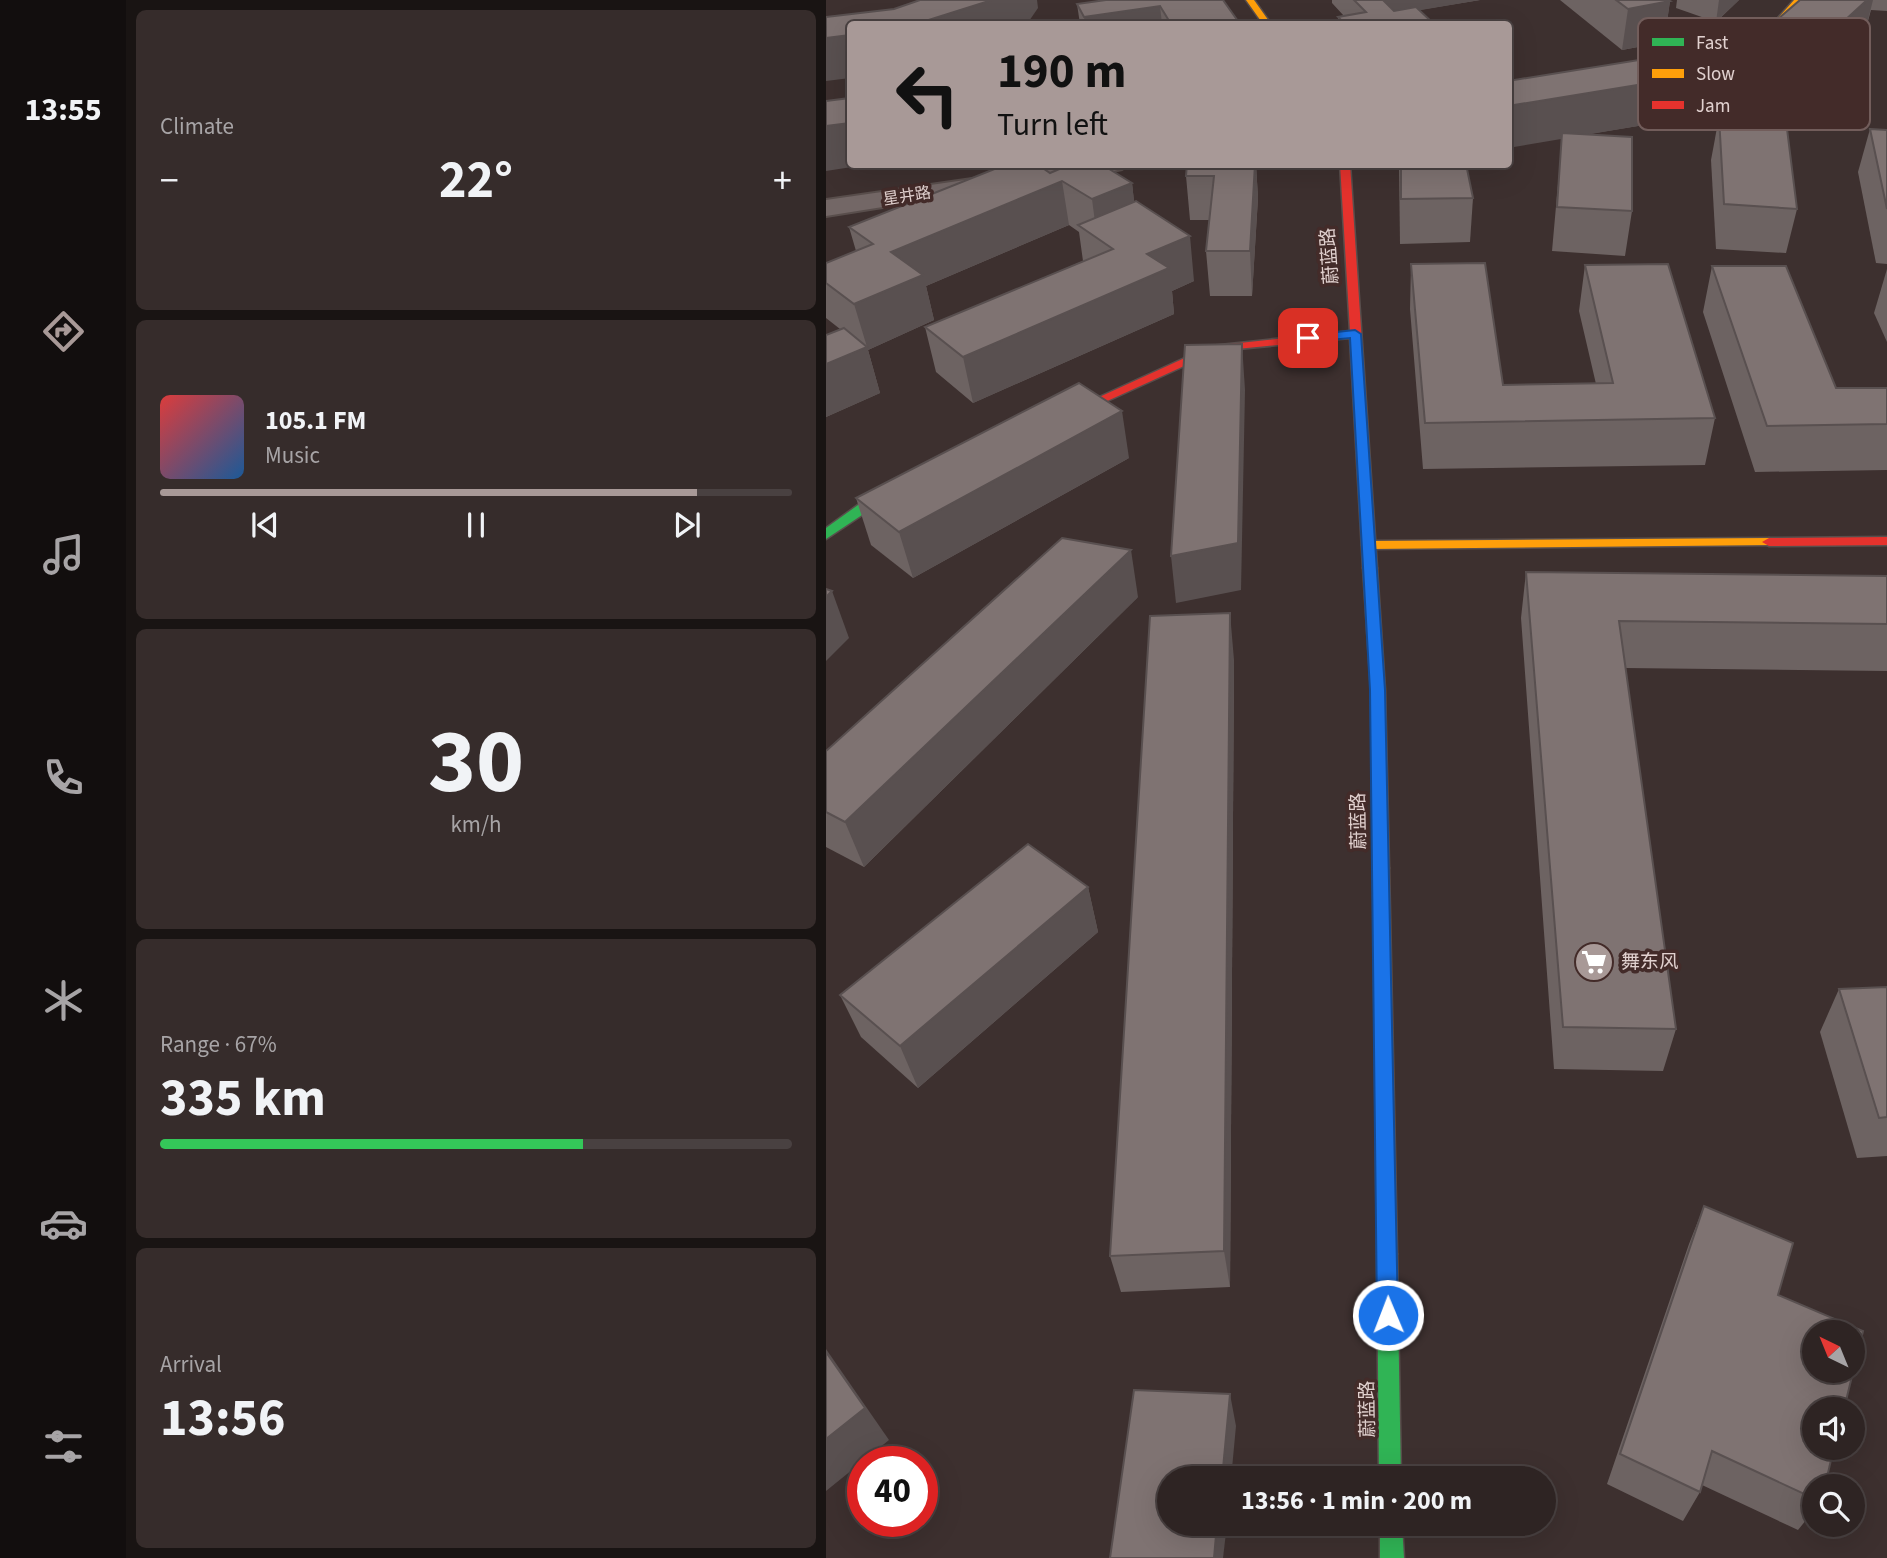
<!DOCTYPE html>
<meta charset="utf-8">
<style>
:root{--surface:#2e2423;--page:#362c2b;--text:#f1f3f6;--muted:#a7a4a6;--line:#494141;--accent:#a89997}
body{margin:0;font-family:"Source Sans 3","Noto Sans SC",sans-serif;background:var(--page);color:var(--text);height:100vh;display:flex;flex-direction:column;font-size:26px;white-space:nowrap}
*{box-sizing:border-box;margin:0}
p{font-size:23px;color:var(--muted)}
.icon{flex:none;width:38px;height:38px;fill:none;stroke:currentColor;stroke-width:2;stroke-linecap:round;stroke-linejoin:round}
.map{position:relative;flex:1;overflow:hidden}
.details{display:flex;flex-direction:column;gap:10px;padding:10px;background:#191413;width:700px}
.details>*{flex:none}
.guide{position:absolute;left:21px;top:21px;width:665px;height:147px;border-radius:7px;box-shadow:0 7px 28px #0002,0 0 0 2px var(--line);background:#a89997;color:#111;overflow:hidden}
.needle{width:46px;rotate:317deg}
.controls{position:absolute;left:976px;top:1320px;display:grid;gap:14px}
.controls a{display:grid;place-items:center;width:63px;height:63px;border-radius:50%;background:var(--surface);box-shadow:0 7px 28px #0002,0 0 0 2px var(--line);font-size:35px}
.speed{position:absolute;left:21px;top:1446px;display:flex;gap:14px;font-size:35px;font-weight:700;text-align:center}
.speed>*{display:grid;place-content:center;width:91px;height:91px;border-radius:50%;background:var(--surface);box-shadow:0 7px 28px #0002,0 0 0 2px var(--line);line-height:1}
.speed .limit{border:10px solid #d22;background:#fff;color:#111}
.pin{position:absolute;display:grid;place-items:center;width:60px;height:60px;color:#fff;margin:-30px;border-radius:14px;box-shadow:0 4px 10px #0006}
.me{position:absolute;width:77px;margin:-38px;rotate:359deg;stroke-linejoin:round;filter:drop-shadow(0 0 5px #0008)}
.turn{display:flex;align-items:center;gap:24px;height:147px;padding:0 35px;font-size:32px}
.turn .icon{width:91px;height:91px;stroke-width:2.5}
.turn b{display:block;font-size:49px;line-height:60px}
.big{font-size:52px;font-weight:700;line-height:1.1}
.details .tile{flex:1;display:flex;flex-direction:column;justify-content:center;gap:10px;min-width:0;padding:0 24px;border-radius:10px;background:var(--page)}
.details .dial{align-items:center;gap:0}
.dial b{font-size:91px;line-height:1}
.song{display:flex;align-items:center;gap:21px}
.cover{width:84px;height:84px;border-radius:10px;background:linear-gradient(135deg,hsl(0 70% 55%),hsl(210 70% 35%))}
.played{height:7px;border-radius:4px;background:linear-gradient(90deg,var(--accent) 85%,var(--line) 85%)}
.keys{display:flex;justify-content:space-around;direction:ltr}
.heat{display:flex;justify-content:space-between;align-items:center;font-size:38px;direction:ltr}
.charge{height:10px;border-radius:5px;background:linear-gradient(90deg,#34c759 67%,var(--line) 0)}
.trip{position:absolute;left:331px;top:1466px;width:399px;height:70px;border-radius:35px;background:var(--surface);box-shadow:0 7px 28px #0002,0 0 0 2px var(--line);font-weight:700;line-height:70px;text-align:center}
main{display:flex;flex:1;min-height:0}
.menu{display:flex;flex-direction:column;width:126px;justify-content:space-around;align-items:center;background:#120e0e;color:var(--muted)}
.menu .icon{width:49px;height:49px}
.menu .current{color:var(--accent)}
.menu b{font-size:32px;color:var(--text)}
.map>svg:first-child{display:block}
</style>
<main>
<nav class="menu">
<b>13:55</b>
<svg class="icon current" aria-label="directions" viewBox="0 0 24 24"><path d="M12 3l9 9-9 9-9-9zM9 14v-3h6M13 9l2 2-2 2"/></svg>
<svg class="icon" aria-label="music" viewBox="0 0 24 24"><path d="M9 18V5l10-2v13"/><circle cx="6" cy="18" r="3"/><circle cx="16" cy="16" r="3"/></svg>
<svg class="icon" aria-label="phone" viewBox="0 0 24 24"><path d="M5 4h4l2 5-3 2q2 4 5 5l2-3 5 2v4C11 20 4 13 5 4z"/></svg>
<svg class="icon" aria-label="climate" viewBox="0 0 24 24"><path d="M12 3v18M4 7l16 10M4 17L20 7"/></svg>
<svg class="icon" aria-label="car" viewBox="0 0 24 24"><path d="M5 17H2v-5l4-1 3-4h7l3 4 3 1v5h-3M9 17h6M6 11h13"/><circle cx="7" cy="17" r="2"/><circle cx="17" cy="17" r="2"/></svg>
<svg class="icon" aria-label="filters" viewBox="0 0 24 24"><path d="M4 7h16M4 17h16"/><circle cx="9" cy="7" r="2"/><circle cx="15" cy="17" r="2"/></svg>
</nav>
<section class="details">
<div class="tile"><p>Climate</p>
<div class="heat"><a>−</a><b class="big">22°</b><a>+</a></div>
</div>
<div class="tile">
<div class="song"><i class="cover"></i><div><b>105.1 FM</b><p>Music</p></div></div>
<div class="played"></div>
<div class="keys"><svg class="icon" aria-label="previous" viewBox="0 0 24 24"><path d="M18 5L8 12l10 7zM5 5v14"/></svg><svg class="icon" aria-label="pause" viewBox="0 0 24 24"><path d="M8 5v14M16 5v14"/></svg><svg class="icon" aria-label="next" viewBox="0 0 24 24"><path d="M6 5l10 7-10 7zM19 5v14"/></svg></div>
</div>
<div class="tile dial"><b>30</b><p>km/h</p></div>
<div class="tile"><p>Range · 67%</p><b class="big">335 km</b><div class="charge"></div></div>
<div class="tile"><p>Arrival</p><b class="big">13:56</b></div>
</section>
<div class="map">
<svg width="1061" height="1558" viewBox="0 0 1061 1558">
<rect width="100%" height="100%" fill="#3d302f"/>
<g fill="none" stroke-linecap="round" stroke-linejoin="round">
<defs>
<g id="street">
<polygon points="240,164 299,164 296,169 287,171 227,181 218,179 215,174 218,169"/>
<polygon points="167,176 176,178 179,183 176,188 0,216 0,200"/>
</g>
<g id="fast">
<polygon points="82,484 87,485 87,491 42,511 0,539 0,528 32,505"/>
<polygon points="561,1244 568,1247 571,1254 575,1479 553,1479 551,1254 554,1247"/>
<polygon points="554,1524 576,1524 578,1558 554,1558"/>
</g>
<g id="slow">
<polygon points="420,0 428,0 445,24 437,24"/>
<polygon points="968,0 977,0 940,42 885,66 776,90 682,105 682,99 776,84 879,62 934,38"/>
<polygon points="943,538 950,542 948,545 543,549 536,545 543,541"/>
<polygon points="544,563 551,568 559,690 563,868 561,873 549,873 547,868 545,690 537,568"/>
</g>
<g id="jam">
<polygon points="514,164 524,164 551,568 544,573 537,568 524,338 391,351 233,423 229,424 223,420 385,346 524,331"/>
<polygon points="1061,537 1061,545 943,546 936,542 943,538"/>
<polygon points="555,861 561,863 563,868 571,1254 568,1261 561,1264 554,1261 551,1254 547,868 549,863"/>
</g>
</defs>
<use href="#street" stroke="#594e4c" stroke-width="4"/>
<use href="#fast" stroke="#594e4c" stroke-width="3"/>
<use href="#slow" stroke="#594e4c" stroke-width="3"/>
<use href="#jam" stroke="#594e4c" stroke-width="3"/>
<use href="#street" fill="#736766" fill-rule="evenodd"/>
<use href="#fast" fill="#30b455" fill-rule="evenodd"/>
<use href="#slow" fill="#ff9f0a" fill-rule="evenodd"/>
<use href="#jam" fill="#e5322d" fill-rule="evenodd"/>
</g>
<g fill="#6d6362">
<polygon points="397,0 414,24 254,24 251,4"/>
<polygon points="506,0 654,0 593,10 608,24 512,24 512,17 518,16 506,3"/>
<polygon points="734,0 842,0 844,1 838,42 796,50"/>
<polygon points="851,0 913,0 890,22 850,8"/>
<polygon points="974,0 1061,0 1061,11 1045,10 1039,32 996,74 888,105 854,85 861,44 953,18"/>
<polygon points="842,80 836,122 763,134 806,211 799,256 726,251 736,139"/>
<polygon points="893,117 971,209 960,253 890,249 885,160"/>
<polygon points="1044,129 1061,130 1061,264 1050,263 1032,172"/>
<polygon points="361,164 430,164 432,198 426,296 384,296 380,251 383,220 364,220 360,176"/>
<polygon points="573,164 640,164 647,198 644,242 574,244"/>
<polygon points="224,173 306,183 308,202 368,281 346,291 348,314 147,403 110,372 99,327 257,261 253,232 243,225 100,286 108,320 42,350 54,393 0,417 0,335 14,329 0,318 0,263 30,251 23,227"/>
<polygon points="585,264 677,385 770,384 753,311 759,265 889,418 879,465 597,469 584,309"/>
<polygon points="886,266 1010,388 1061,388 1061,470 929,472 877,312"/>
<polygon points="1061,269 1061,342 1048,313"/>
<polygon points="303,458 87,578 45,545 30,498"/>
<polygon points="700,572 1061,576 1061,671 799,668 850,1029 837,1071 728,1069 695,618"/>
<polygon points="312,597 38,867 0,847 0,751"/>
<polygon points="408,660 404,1287 295,1292 284,1256"/>
<polygon points="262,887 272,932 92,1088 35,1037 14,995"/>
<polygon points="1061,987 1061,1156 1031,1158 994,1032 1013,989"/>
<polygon points="878,1206 952,1295 989,1486 989,1509 972,1530 876,1485 874,1492 857,1521 781,1484 863,1244"/>
</g>
<g fill="#595050">
<polygon points="166,0 211,0 212,8 201,24 90,24"/>
<polygon points="548,0 654,0 548,18"/>
<polygon points="893,0 913,0 890,22"/>
<polygon points="1041,0 1047,0 1039,32 996,74 888,105 895,64"/>
<polygon points="844,1 838,42 796,50 802,9"/>
<polygon points="334,6 336,24 259,24 258,17"/>
<polygon points="24,35 24,78 0,81 0,38"/>
<polygon points="842,80 836,122 682,148 682,106"/>
<polygon points="24,123 24,164 45,164 0,171 0,126"/>
<polygon points="429,164 430,164 432,198 426,296 424,251"/>
<polygon points="236,181 243,225 100,286 108,320 42,350 54,393 0,417 0,364 41,347 28,304 65,252"/>
<polygon points="306,183 311,227 271,238 266,199"/>
<polygon points="364,236 368,281 346,291 348,314 147,403 137,357 321,254"/>
<polygon points="416,344 419,390 415,590 350,603 345,556"/>
<polygon points="296,411 303,458 87,578 73,532"/>
<polygon points="305,550 312,597 38,867 19,822"/>
<polygon points="6,591 23,638 0,661 0,597"/>
<polygon points="404,613 408,660 404,1287 398,1251"/>
<polygon points="262,887 272,932 92,1088 74,1046"/>
<polygon points="0,1349 63,1440 0,1491"/>
<polygon points="404,1394 410,1426 405,1479 396,1479"/>
<polygon points="391,1524 401,1524 397,1558 388,1558"/>
</g>
<g fill="#7f7372" stroke="#595050" stroke-width="2" fill-rule="evenodd">
<polygon points="94,0 166,0 90,24 24,24 24,35 0,38 0,17 68,9"/>
<polygon points="280,0 397,0 414,24 345,24 334,6 258,17 251,4"/>
<polygon points="528,0 557,0 568,11 590,7 608,24 519,24 512,17 540,12"/>
<polygon points="790,0 842,0 844,1 802,9"/>
<polygon points="974,0 1041,0 1006,32 895,64 861,44 953,18"/>
<polygon points="819,59 842,80 682,106 682,81"/>
<polygon points="24,98 24,123 0,126 0,101"/>
<polygon points="893,117 960,121 971,209 898,204"/>
<polygon points="1044,129 1061,130 1061,209"/>
<polygon points="736,133 806,137 806,211 731,207"/>
<polygon points="181,164 211,164 224,173 245,164 275,164 306,183 266,199 236,181 65,252 97,275 28,304 0,283 0,263 47,244 23,227"/>
<polygon points="361,164 429,164 424,251 380,251 388,176 360,176"/>
<polygon points="575,164 640,164 647,198 575,199"/>
<polygon points="310,201 364,236 321,254 343,268 137,357 99,327 287,249 252,225"/>
<polygon points="659,263 677,385 787,383 759,265 842,264 889,418 599,423 585,264"/>
<polygon points="886,266 960,266 1010,388 1061,388 1061,424 941,426"/>
<polygon points="18,328 41,347 0,364 0,335"/>
<polygon points="416,344 412,543 345,556 359,345"/>
<polygon points="253,383 296,411 73,532 30,498"/>
<polygon points="236,538 305,550 19,822 0,812 0,751"/>
<polygon points="700,572 1061,576 1061,624 793,621 850,1029 737,1027"/>
<polygon points="0,589 6,591 0,597"/>
<polygon points="404,613 398,1251 284,1256 324,616"/>
<polygon points="202,844 262,887 74,1046 14,995"/>
<polygon points="1061,987 1061,1117 1053,1118 1013,989"/>
<path d="M878,1206L967,1243L952,1295L1037,1331L1018,1409H989V1447H1008L999,1486H989V1499L886,1451L874,1492L794,1454ZM989,1332H1027V1370H989Z"/>
<polygon points="0,1352 39,1408 0,1439"/>
<polygon points="308,1390 404,1394 396,1479 343,1479 343,1524 391,1524 388,1558 284,1558"/>
</g>
<polygon fill="#1a73e8" stroke="#114b97" stroke-width="2" points="529,330 535,334 559,690 572,1315 569,1323 562,1326 554,1323 551,1315 544,690 524,338 482,342 477,338 482,335"/>
<defs>
<symbol id="supermarket-disc" viewBox="-11 -11 22 22"><circle r="9.5" fill="#a89997" stroke="#432b29"/><path d="M-6-5.5h2.5l.6 2H6L4.5 2H-2.5L-4.4-4H-6ZM-1.5 3.2a1.3 1.3 0 1 0 .1 0ZM3 3.2a1.3 1.3 0 1 0 .1 0Z" fill="#fff"/></symbol>
</defs>
<g fill-rule="evenodd">
<use href="#supermarket-disc" x="746" y="940" width="44" height="44"/>
</g>
<g text-anchor="middle" dominant-baseline="central" stroke-width="7" stroke-linejoin="round" paint-order="stroke">
<g font-size="16" fill="#e1d1cf" stroke="#432b29">
<text transform="translate(81 196) rotate(-9)">星井路</text>
</g>
<g font-size="19" fill="#e1d1cf" stroke="#432b29">
<text transform="translate(504 256) rotate(-94)">蔚蓝路</text>
<text transform="translate(533 821) rotate(-91)">蔚蓝路</text>
<text transform="translate(542 1409) rotate(-91)">蔚蓝路</text>
</g>
<g font-size="19" fill="#e1d1cf" stroke="#432b29" text-anchor="start">
<text x="795" y="962">舞东风</text>
</g>
</g>
<rect x="812" y="18" width="232" height="112" rx="10" fill="#432b29" stroke="#725d5b" stroke-width="2"/>
<rect x="826" y="38" width="32" height="8" fill="#30b455"/>
<rect x="826" y="69" width="32" height="9" fill="#ff9f0a"/>
<rect x="826" y="101" width="32" height="8" fill="#e5322d"/>
<g font-size="19" fill="#e1d1cf">
<text x="870" y="49">Fast</text>
<text x="870" y="80">Slow</text>
<text x="870" y="112">Jam</text>
</g>
</svg>
<div class="controls">
<a><svg class="needle" viewBox="-14 -14 28 28"><path d="M0-13l5 13h-10z" fill="#e53935"/><path d="M0 13l5-13h-10z" fill="#a7a4a6"/></svg></a>
<a><svg class="icon" aria-label="sound" viewBox="0 0 24 24"><path d="M4 9h4l5-4v14l-5-4H4zM17 9q2 3 0 6"/></svg></a>
<a><svg class="icon" aria-label="search" viewBox="0 0 24 24"><circle cx="10" cy="10" r="6"/><path d="M15 15l6 6"/></svg></a>
</div>
<div class="speed"><div class="limit">40</div></div>
<div class="pin" style="left:482px;top:338px;background:#d93025"><svg class="icon" aria-label="arrive" viewBox="0 0 24 24"><path d="M6 21V4h12l-3 4 3 4H6"/></svg></div>
<svg class="me" style="left:562px;top:1315px" viewBox="-20 -20 40 40"><circle r="17" fill="#1a73e8" stroke="#fff" stroke-width="3"/><path d="M0-11L8 9 0 5-8 9z" fill="#fff"/></svg>
<div class="trip">13:56 · 1 min · 200 m</div>
<div class="guide">
<div class="turn"><svg class="icon" aria-label="left" viewBox="0 0 24 24"><path d="M17 20v-9H6M10 6l-5 5 5 5"/></svg><div><b>190 m</b>Turn left</div></div>
</div>
</div>
</main>
